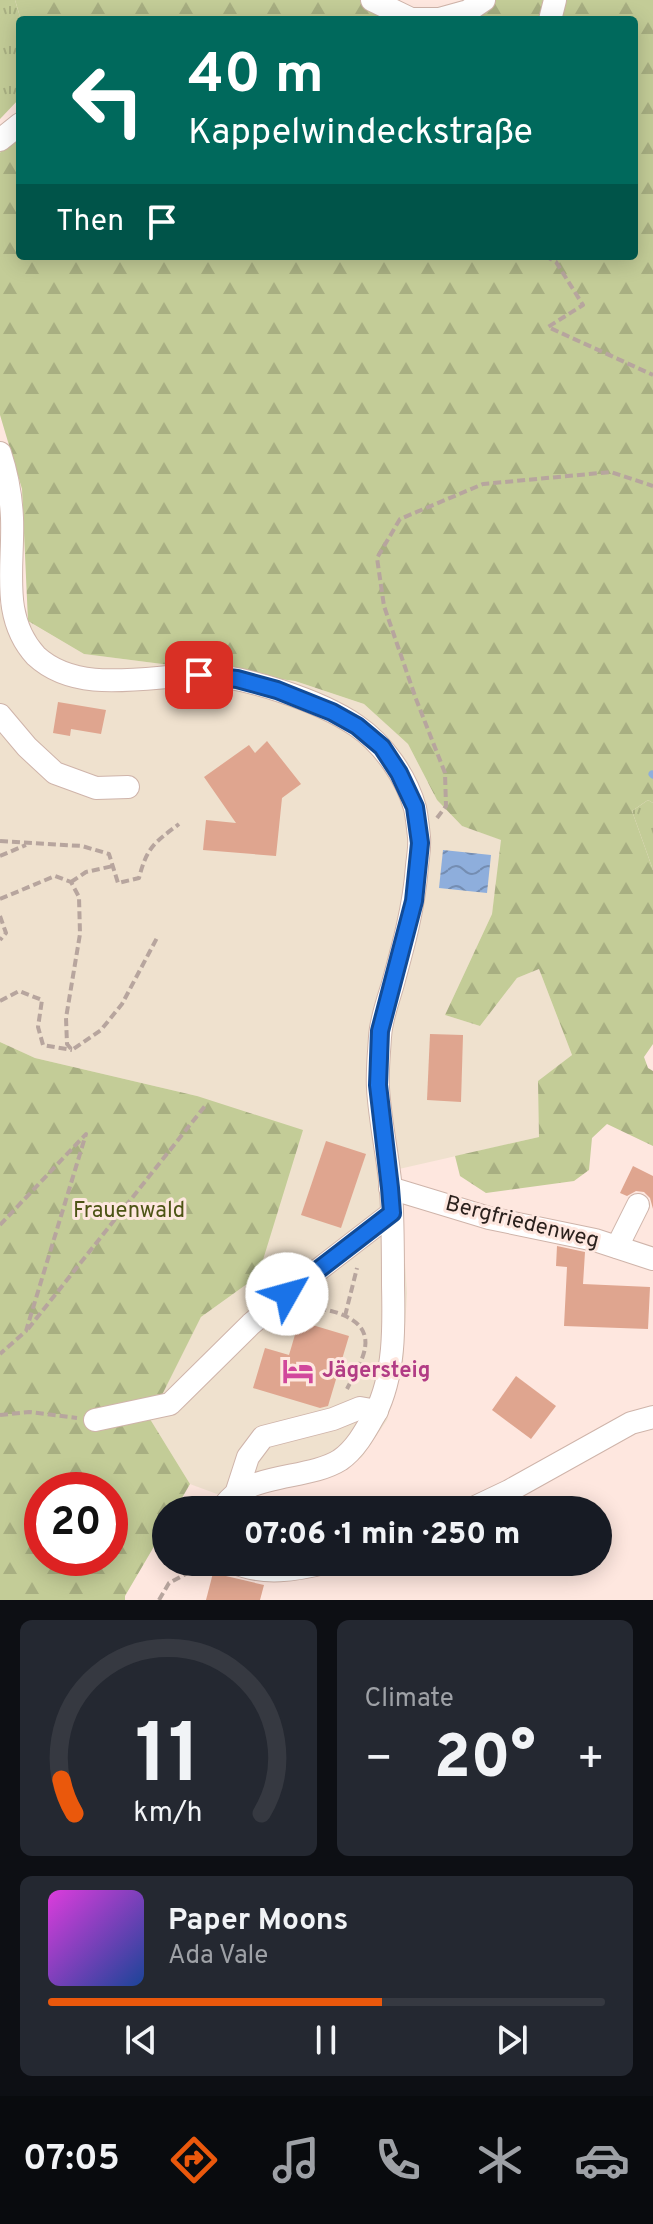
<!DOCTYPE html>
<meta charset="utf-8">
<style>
:root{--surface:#171b24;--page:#242831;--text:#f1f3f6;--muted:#9ea1a6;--line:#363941;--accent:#ea580c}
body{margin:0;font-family:Overpass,sans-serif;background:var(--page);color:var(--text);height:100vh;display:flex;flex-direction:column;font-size:30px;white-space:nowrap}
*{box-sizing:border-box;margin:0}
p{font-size:26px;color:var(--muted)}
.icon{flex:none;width:44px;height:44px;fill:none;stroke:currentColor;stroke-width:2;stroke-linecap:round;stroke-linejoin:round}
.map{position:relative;height:1600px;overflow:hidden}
.details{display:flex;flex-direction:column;gap:20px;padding:20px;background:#0d0f14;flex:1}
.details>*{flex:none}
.top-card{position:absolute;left:16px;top:16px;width:622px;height:244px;border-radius:8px;box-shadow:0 4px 20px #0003;background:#00695c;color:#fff;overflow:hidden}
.speed{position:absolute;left:24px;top:1472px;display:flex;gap:16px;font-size:40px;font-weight:700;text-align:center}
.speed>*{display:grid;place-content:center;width:104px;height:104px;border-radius:50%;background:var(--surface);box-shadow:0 4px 20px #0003;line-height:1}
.speed .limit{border:12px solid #d22;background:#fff;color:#111}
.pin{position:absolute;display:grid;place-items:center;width:68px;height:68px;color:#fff;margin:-34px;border-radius:16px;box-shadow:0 4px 12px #0006}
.me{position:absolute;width:88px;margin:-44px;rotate:52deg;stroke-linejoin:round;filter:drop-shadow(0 0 6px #0008)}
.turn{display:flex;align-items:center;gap:28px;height:168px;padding:0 40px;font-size:36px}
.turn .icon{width:104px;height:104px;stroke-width:2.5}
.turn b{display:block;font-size:56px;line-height:68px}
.then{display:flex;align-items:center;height:76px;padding:0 40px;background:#0003;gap:16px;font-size:30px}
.big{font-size:60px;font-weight:800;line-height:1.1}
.details .tile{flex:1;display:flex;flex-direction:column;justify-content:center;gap:12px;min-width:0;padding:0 28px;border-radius:12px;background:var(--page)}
.details .dial{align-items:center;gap:0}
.dial svg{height:208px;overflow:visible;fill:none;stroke:var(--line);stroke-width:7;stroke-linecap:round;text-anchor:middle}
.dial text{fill:var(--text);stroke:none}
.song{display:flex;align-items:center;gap:24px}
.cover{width:96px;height:96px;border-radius:12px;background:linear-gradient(135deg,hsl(300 70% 55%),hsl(220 70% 35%))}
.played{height:8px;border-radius:4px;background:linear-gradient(90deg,var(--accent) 60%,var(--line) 60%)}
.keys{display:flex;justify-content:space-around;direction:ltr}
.heat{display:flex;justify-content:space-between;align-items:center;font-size:44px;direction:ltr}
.details .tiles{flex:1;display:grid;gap:20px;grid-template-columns:1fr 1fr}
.tile:last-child{grid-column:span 2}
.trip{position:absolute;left:152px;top:1496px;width:460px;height:80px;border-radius:40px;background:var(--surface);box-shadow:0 4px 20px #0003;font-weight:800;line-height:80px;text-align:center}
.tabs{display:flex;height:128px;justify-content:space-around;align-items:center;background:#090b0e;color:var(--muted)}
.tabs .icon{width:56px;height:56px}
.tabs .selected{color:var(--accent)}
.tabs b{font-size:36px;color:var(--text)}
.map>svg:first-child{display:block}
</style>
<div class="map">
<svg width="653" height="1600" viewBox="0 0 653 1600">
<defs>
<pattern id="grass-tufts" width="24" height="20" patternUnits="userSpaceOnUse" patternTransform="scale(2)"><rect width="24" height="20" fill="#c3cc97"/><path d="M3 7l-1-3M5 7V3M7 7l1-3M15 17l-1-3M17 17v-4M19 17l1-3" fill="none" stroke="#a8af82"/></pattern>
<pattern id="forest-firs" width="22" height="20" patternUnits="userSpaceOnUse" patternTransform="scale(2)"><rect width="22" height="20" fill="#c3cc97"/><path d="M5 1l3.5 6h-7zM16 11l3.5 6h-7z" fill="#a8af82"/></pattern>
<pattern id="water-waves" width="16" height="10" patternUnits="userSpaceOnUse" patternTransform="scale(2)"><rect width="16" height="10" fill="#8eaedc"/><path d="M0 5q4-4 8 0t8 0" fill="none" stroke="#748db2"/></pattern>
</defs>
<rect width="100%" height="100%" fill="#fee7df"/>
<polygon fill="#efe1ce" points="0,605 84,654 295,681 364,704 408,744 437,800 462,826 502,840 492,914 445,1015 480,1026 517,978 539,969 572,1055 539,1081 539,1137 399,1169 407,1293 403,1364 387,1420 362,1457 333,1475 233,1500 190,1484 150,1419 201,1317 258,1276 197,1096 35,1058 0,1042"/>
<g fill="url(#grass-tufts)">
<polygon points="0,0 15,0 21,20 20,98 0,119"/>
<polygon points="648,800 653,803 653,870 632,811"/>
</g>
<g fill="url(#forest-firs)" fill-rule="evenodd">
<polygon points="15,0 361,0 399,20 21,20"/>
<polygon points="494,0 653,0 653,803 648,800 632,811 653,870 653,1044 644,1057 648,1068 653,1071 653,1146 607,1124 592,1138 589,1170 574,1181 486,1193 460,1176 455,1156 539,1137 538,1081 572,1055 539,969 517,978 480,1026 445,1015 492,914 501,840 462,826 437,800 408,744 364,704 295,681 84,654 28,621 22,489 0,415 0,153 20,108 20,256 634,256 634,20 462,20"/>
<path d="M0,1042L35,1058L197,1096L303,1130L258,1276L201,1317L150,1419L190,1484L175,1510H166V1526L125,1596V1600H0ZM42,1490H110V1558H42Z"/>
</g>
<polygon fill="url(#water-waves)" points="443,850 491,855 487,893 439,888"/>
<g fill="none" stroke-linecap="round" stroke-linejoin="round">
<polyline stroke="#8eaedc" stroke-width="7" points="652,774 653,775"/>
</g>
<g fill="#dfa58f">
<polygon points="58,702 106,710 101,734 71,729 70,736 53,733"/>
<polygon points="267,741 301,784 282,798 276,856 203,850 206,820 236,823 204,777 249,745 255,753"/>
<polygon points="430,1034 463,1035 461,1102 427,1100"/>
<polygon points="326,1141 366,1154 341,1228 301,1215"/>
<polygon points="633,1166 653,1176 653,1209 650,1198 644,1192 636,1191 627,1196 620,1193"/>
<polygon points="557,1246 585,1252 583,1284 650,1287 648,1329 564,1326 567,1267 556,1266"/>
<polygon points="299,1321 349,1336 328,1406 320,1408 253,1388 265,1348 289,1355"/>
<polygon points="516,1376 556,1406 531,1439 492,1410"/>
<polygon points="213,1573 264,1585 260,1600 206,1600"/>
</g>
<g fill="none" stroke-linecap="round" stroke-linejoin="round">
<defs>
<g id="minor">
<polyline points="372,0 411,19 439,19 468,11 484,0"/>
<polyline points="550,20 555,0"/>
<polyline points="0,140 20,124"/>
<path d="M0,453C7,474 11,495 12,518C14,567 0,617 36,656C78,695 147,676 198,675C241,674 321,701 357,726C383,744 406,776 415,808C417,817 418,828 419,837C420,847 418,856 417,866C414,908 403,947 392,987C387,1003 381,1020 380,1037C379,1054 377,1071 378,1088C380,1122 388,1156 391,1190C393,1221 393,1253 393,1285C394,1326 395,1375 375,1414C366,1430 356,1449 340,1460C307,1481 241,1472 222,1510"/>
<polyline points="0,715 27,747 55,773 96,788 128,787"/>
<polyline points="390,1188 489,1218 595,1240 653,1259"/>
<polyline points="617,1247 638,1205"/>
<polyline points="95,1420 170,1404 251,1324 287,1294 392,1213"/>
<polyline points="236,1494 248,1457 263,1437 333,1419 360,1408 377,1411"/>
<polyline points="469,1510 509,1491 631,1423 653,1417"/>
<path d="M233,1562C263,1576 297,1570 328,1562"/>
</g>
</defs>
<use href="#minor" stroke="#cfb4aa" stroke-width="24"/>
<g stroke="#b7a59e" stroke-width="4" stroke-dasharray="8 4" stroke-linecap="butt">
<polyline points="545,256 556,262 583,305 548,327 653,375"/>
<polyline points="437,818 446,806 445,773 416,699 384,606 377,558 400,519 483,484 611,472 653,486"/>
<path d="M0,841L82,846L109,854L118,883L139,878C147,847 154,843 179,824"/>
<polyline points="0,856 26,845"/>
<polyline points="71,882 86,872 113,866"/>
<polyline points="0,899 55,876 71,882 79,897 80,934 66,1018 67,1044 72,1050 101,1030 122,1004 158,936"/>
<polyline points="0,916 6,933 0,940"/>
<polyline points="0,1001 19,991 42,1000 38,1027 43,1045 72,1050"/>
<polyline points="0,1225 86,1134 26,1331 0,1354"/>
<path d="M307,1304C318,1309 332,1310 343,1315C383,1332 360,1363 347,1389"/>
<polyline points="345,1316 357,1268"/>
<polyline points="28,1329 205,1106"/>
<polyline points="0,1415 29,1412 77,1418"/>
<polyline points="159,1600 169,1583 208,1562"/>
</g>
<use href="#minor" stroke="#fff" stroke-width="22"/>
</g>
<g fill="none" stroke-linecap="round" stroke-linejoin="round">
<defs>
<polyline id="route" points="199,675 237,679 277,690 332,712 357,726 382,747 399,773 415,807 420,843 414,901 380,1031 378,1085 390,1188 392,1213 287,1294"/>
</defs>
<use href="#route" stroke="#114b97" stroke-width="20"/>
<use href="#route" stroke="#1a73e8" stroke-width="14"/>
</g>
<defs>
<symbol id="hotel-bare" viewBox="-9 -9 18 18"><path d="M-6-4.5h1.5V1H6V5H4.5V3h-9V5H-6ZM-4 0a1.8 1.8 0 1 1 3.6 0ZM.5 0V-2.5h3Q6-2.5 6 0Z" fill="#d1479c" stroke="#fee7df" stroke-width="2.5" paint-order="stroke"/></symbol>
</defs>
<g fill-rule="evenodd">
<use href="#hotel-bare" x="276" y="1349" width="44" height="44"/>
</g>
<g text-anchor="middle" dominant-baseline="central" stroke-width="6" stroke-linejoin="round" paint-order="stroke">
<g font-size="22" fill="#4d5415" stroke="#fee7df">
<text x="129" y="1211">Frauenwald</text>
</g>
<g font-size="22" fill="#2b211d" stroke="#fee7df">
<text transform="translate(522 1223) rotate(14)">Bergfriedenweg</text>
</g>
<g font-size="22" font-weight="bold" fill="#b23c85" stroke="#fee7df" text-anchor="start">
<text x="322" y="1371">Jägersteig</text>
</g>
</g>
</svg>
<div class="speed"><div class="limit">20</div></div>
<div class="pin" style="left:199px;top:675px;background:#d93025"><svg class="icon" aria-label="arrive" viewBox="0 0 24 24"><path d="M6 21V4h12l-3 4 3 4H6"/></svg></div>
<svg class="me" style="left:287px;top:1294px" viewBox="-20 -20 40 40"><circle r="19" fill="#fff"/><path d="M0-13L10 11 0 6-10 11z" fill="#1a73e8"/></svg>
<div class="trip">07:06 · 1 min · 250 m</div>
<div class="top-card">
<div class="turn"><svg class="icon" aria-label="left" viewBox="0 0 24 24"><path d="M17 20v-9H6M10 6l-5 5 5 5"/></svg><div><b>40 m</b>Kappelwindeckstraße</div></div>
<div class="then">Then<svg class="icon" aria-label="arrive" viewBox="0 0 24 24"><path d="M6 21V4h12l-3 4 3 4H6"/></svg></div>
</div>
</div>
<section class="details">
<div class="tiles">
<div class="tile dial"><svg viewBox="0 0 100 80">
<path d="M14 69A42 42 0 1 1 86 69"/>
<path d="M14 69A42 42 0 0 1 9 56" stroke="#ea580c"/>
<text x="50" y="56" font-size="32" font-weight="700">11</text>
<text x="50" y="72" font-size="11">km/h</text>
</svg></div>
<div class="tile"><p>Climate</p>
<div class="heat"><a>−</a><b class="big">20°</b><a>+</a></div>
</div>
<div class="tile">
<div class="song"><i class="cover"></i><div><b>Paper Moons</b><p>Ada Vale</p></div></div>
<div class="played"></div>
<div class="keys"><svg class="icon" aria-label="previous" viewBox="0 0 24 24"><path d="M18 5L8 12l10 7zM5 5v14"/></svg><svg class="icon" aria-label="pause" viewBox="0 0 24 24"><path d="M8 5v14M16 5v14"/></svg><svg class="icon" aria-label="next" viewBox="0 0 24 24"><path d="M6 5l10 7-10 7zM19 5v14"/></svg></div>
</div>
</div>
</section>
<nav class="tabs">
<b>07:05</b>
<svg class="icon selected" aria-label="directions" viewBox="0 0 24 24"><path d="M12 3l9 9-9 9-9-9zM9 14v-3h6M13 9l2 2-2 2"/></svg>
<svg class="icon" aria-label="music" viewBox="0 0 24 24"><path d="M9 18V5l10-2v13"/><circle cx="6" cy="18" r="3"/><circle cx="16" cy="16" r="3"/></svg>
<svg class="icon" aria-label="phone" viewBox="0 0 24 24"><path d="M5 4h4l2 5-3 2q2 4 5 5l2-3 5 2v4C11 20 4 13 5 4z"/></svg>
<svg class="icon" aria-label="climate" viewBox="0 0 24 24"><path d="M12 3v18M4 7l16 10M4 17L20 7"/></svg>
<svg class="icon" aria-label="car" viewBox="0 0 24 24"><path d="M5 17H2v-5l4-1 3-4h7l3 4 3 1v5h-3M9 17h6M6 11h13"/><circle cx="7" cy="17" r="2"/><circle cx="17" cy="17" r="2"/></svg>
</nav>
